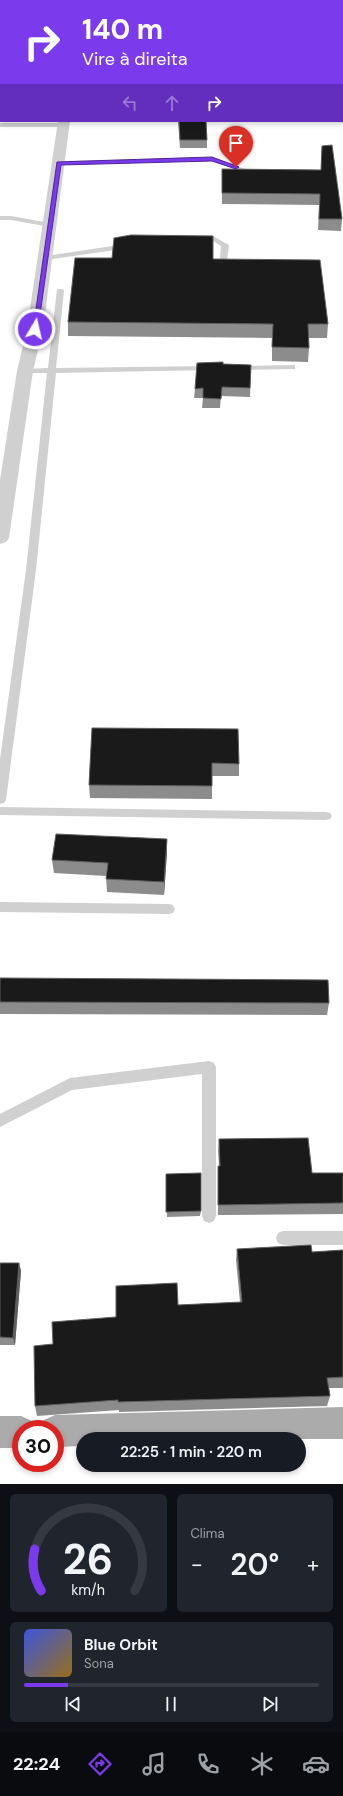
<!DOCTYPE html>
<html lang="pt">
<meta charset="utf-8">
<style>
:root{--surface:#171b24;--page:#20242c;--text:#f1f3f6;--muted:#9ea1a6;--line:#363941;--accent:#7c3aed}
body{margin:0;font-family:"DM Sans",sans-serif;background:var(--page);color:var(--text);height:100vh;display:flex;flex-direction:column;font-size:15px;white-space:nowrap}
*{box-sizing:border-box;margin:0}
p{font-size:13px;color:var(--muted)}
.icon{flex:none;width:22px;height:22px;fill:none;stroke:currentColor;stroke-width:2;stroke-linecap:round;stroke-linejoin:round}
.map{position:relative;height:1484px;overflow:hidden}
.details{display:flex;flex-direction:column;gap:10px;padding:10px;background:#0d0f14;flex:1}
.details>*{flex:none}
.guide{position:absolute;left:0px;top:0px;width:343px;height:122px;box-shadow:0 2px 6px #0003;background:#7c3aed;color:#fff;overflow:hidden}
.speed{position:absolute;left:12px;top:1420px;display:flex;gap:8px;font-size:20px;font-weight:700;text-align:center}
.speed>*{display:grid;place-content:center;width:52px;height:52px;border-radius:50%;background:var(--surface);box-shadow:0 2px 6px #0003;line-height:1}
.speed .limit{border:6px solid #d22;background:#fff;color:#111}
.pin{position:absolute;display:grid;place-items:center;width:34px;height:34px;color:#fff;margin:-41px -17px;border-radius:50% 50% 50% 0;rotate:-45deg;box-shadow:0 0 4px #0007}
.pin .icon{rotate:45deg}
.me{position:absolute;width:44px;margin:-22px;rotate:9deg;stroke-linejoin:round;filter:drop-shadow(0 0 3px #0008)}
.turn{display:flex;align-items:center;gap:14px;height:84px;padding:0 16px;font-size:18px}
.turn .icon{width:52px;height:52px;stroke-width:2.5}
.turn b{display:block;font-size:28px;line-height:34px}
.lanes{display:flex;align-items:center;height:38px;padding:0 16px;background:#0003;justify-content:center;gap:20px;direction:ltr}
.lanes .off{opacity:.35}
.big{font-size:30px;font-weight:600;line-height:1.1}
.details .tile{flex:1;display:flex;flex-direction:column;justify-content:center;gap:6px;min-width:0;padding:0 14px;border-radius:6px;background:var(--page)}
.details .dial{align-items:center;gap:0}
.dial svg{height:104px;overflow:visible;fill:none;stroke:var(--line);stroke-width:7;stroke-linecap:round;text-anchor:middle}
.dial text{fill:var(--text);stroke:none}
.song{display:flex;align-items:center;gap:12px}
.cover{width:48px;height:48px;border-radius:6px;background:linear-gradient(135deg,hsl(230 70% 55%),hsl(40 70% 35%))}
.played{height:4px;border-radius:2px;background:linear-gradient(90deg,var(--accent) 15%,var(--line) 15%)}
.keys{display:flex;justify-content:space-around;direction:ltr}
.heat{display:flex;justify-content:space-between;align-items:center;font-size:22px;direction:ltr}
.details .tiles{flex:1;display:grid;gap:10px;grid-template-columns:1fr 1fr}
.tile:last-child{grid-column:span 2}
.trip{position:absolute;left:76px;top:1432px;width:230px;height:40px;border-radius:20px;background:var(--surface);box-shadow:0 2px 6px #0003;font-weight:600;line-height:40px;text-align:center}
.dock{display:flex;height:64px;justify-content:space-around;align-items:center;background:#090b0e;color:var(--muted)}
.dock .icon{width:28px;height:28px}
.dock .on{color:var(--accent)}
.dock b{font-size:18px;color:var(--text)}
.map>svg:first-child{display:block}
</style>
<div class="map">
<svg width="343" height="1484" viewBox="0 0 343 1484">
<rect width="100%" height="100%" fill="#fff"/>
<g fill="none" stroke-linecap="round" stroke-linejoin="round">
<g fill="#d0d0d0" fill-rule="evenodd">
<polygon points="343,11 343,17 342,16"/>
<polygon points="0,123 64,123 67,125 64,127 0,127"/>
<polygon points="212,157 259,174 254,175 211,161 59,165 56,163 59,161"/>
<polygon points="0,216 11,216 50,223 54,225 50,227 11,220 0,220"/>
<polygon points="211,235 229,245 227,261 221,261 220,259 221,246 210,239 199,240 195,238 199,236"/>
<polygon points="126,244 130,246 129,248 46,260 42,258 46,256"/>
<polygon points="57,289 63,289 64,291 56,368 211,366 215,368 211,370 56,373 36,570 6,800 4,803 0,804 0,759 26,570 47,373 25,373 21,371 25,369 48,368"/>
<polygon points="292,365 295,365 295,369 236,370 232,368 236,366"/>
<polygon points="0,807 326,812 330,813 332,816 330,819 326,820 0,815"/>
<polygon points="0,902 169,904 173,905 175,909 173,913 169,914 0,912"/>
<polygon points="209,1061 214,1063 216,1067 216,1216 214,1221 209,1223 204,1221 202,1216 202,1074 72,1090 0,1127 0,1114 70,1078"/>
<polygon points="283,1231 343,1231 343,1245 283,1245 278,1243 276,1238 278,1233"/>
</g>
<g fill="#d0d0d0" fill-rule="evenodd">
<rect x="75" y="0" width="10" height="1"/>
<polygon points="342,115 343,123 338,122 342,121"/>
<polygon points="58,121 70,121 43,329 33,371 9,538 6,542 0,544 0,480 17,371 27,329"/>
</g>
<g fill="#ababab" fill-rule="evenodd">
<polygon points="343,1407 343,1439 83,1439 83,1446 55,1447 55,1429 40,1429 44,1420 55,1415"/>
<polygon points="0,1416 21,1416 32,1421 36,1429 21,1429 21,1448 0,1448"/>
</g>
</g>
<g fill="#8c8c8c">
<rect x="342" y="24" width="1" height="90"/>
<polygon points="178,121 206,121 207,140 207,148 180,148"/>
<polygon points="322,146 342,219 341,231 318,230 319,205 222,204 222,169 321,170"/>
<polygon points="213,259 328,324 327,338 309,338 309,348 308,362 272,361 272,338 68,336 68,322"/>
<polygon points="223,364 251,365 250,397 221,396 220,408 202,408 203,398 194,398 195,389"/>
<polygon points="92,728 239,764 239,776 212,776 212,799 90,798 89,785"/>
<polygon points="167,852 164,895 107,892 106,876 54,873 52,860"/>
<polygon points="0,978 329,1003 327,1015 0,1014"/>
<polygon points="219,1139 312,1173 343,1173 343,1214 218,1215 218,1166 219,1166 218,1150"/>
<polygon points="166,1174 201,1211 200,1216 167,1217"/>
<polygon points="237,1249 312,1252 343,1250 343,1388 329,1388 330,1396 327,1406 119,1412 119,1410 37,1416 35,1406 53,1344 116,1317 178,1305 240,1302 236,1260"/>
<polygon points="0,1263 19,1263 21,1271 15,1345 0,1345"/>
</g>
<g fill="#5f5f5f">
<polygon points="167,839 167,852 164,895 164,882"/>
<polygon points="19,1263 21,1271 15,1345 13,1338"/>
</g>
<g fill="#1a1a1a" stroke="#5f5f5f">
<polygon points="286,0 325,0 325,1 287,1"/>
<rect x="342" y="24" width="1" height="18"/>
<polygon points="342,45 343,48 343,84 342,84"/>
<polygon points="342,86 343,90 343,102 342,102"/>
<polygon points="179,121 206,121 207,140 180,140"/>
<polygon points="332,145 342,219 319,219 320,194 222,193 222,169 321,170 322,146"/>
<polygon points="131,235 213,236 213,259 320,260 328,324 308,324 309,348 272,347 273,324 68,322 75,258 112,258 114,238"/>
<polygon points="223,362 223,364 251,365 250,388 222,387 221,399 203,398 203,388 195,389 197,363"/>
<polygon points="92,728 238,729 239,764 212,763 212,786 89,785"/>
<polygon points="56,834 167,839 164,882 106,879 108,863 52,860"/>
<polygon points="0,978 328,980 329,1003 0,1002"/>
<polygon points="308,1138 312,1173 343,1173 343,1203 218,1205 218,1166 220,1166 219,1139"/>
<polygon points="201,1173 201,1211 166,1212 166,1174"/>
<polygon points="311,1245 312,1252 343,1250 343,1377 327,1378 330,1396 118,1402 118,1400 35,1406 34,1346 53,1344 52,1322 116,1317 116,1286 177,1283 178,1305 242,1302 237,1249"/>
<polygon points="0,1263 19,1263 13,1338 0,1337"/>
</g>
<polygon fill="#7c3aed" stroke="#51269a" points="212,157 239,167 236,169 212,161 61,165 38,329 33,330 57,162"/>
</svg>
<div class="speed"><div class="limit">30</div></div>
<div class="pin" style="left:236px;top:167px;background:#d93025"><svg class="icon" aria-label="arrive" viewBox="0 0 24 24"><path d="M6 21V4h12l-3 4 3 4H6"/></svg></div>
<svg class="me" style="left:35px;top:329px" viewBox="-20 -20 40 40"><circle r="17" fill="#7c3aed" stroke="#fff" stroke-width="3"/><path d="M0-11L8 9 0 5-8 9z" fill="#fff"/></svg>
<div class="trip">22:25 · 1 min · 220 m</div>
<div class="guide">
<div class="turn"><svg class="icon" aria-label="right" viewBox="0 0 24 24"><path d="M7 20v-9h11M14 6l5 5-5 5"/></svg><div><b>140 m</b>Vire à direita</div></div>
<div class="lanes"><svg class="icon off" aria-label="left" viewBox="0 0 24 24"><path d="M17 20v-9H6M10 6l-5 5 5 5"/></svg><svg class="icon off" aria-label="ahead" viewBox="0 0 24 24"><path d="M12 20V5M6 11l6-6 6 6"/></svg><svg class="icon" aria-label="right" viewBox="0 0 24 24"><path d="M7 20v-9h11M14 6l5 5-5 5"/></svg></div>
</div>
</div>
<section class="details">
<div class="tiles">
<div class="tile dial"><svg viewBox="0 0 100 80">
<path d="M14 69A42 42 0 1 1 86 69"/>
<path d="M14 69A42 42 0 0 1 9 37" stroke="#7c3aed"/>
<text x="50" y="56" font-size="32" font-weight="700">26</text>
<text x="50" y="72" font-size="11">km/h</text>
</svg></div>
<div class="tile"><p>Clima</p>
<div class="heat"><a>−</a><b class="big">20°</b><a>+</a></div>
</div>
<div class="tile">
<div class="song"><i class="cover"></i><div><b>Blue Orbit</b><p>Sona</p></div></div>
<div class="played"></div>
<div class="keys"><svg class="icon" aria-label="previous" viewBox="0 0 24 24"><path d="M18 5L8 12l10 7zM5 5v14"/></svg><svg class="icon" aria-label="pause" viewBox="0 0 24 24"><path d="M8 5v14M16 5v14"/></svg><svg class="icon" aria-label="next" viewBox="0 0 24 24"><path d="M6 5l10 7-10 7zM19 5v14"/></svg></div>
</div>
</div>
</section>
<nav class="dock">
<b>22:24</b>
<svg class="icon on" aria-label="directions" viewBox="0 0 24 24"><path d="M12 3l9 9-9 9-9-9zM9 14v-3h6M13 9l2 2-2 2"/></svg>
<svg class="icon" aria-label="music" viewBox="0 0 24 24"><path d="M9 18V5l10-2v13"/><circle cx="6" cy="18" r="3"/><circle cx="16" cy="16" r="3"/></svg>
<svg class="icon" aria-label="phone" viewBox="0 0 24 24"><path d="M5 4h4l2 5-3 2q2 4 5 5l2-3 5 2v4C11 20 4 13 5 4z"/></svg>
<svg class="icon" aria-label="climate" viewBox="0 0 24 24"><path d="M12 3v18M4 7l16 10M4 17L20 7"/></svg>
<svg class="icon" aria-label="car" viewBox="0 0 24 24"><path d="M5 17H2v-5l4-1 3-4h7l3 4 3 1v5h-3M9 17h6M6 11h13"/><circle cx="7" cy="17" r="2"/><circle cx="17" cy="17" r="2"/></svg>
</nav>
